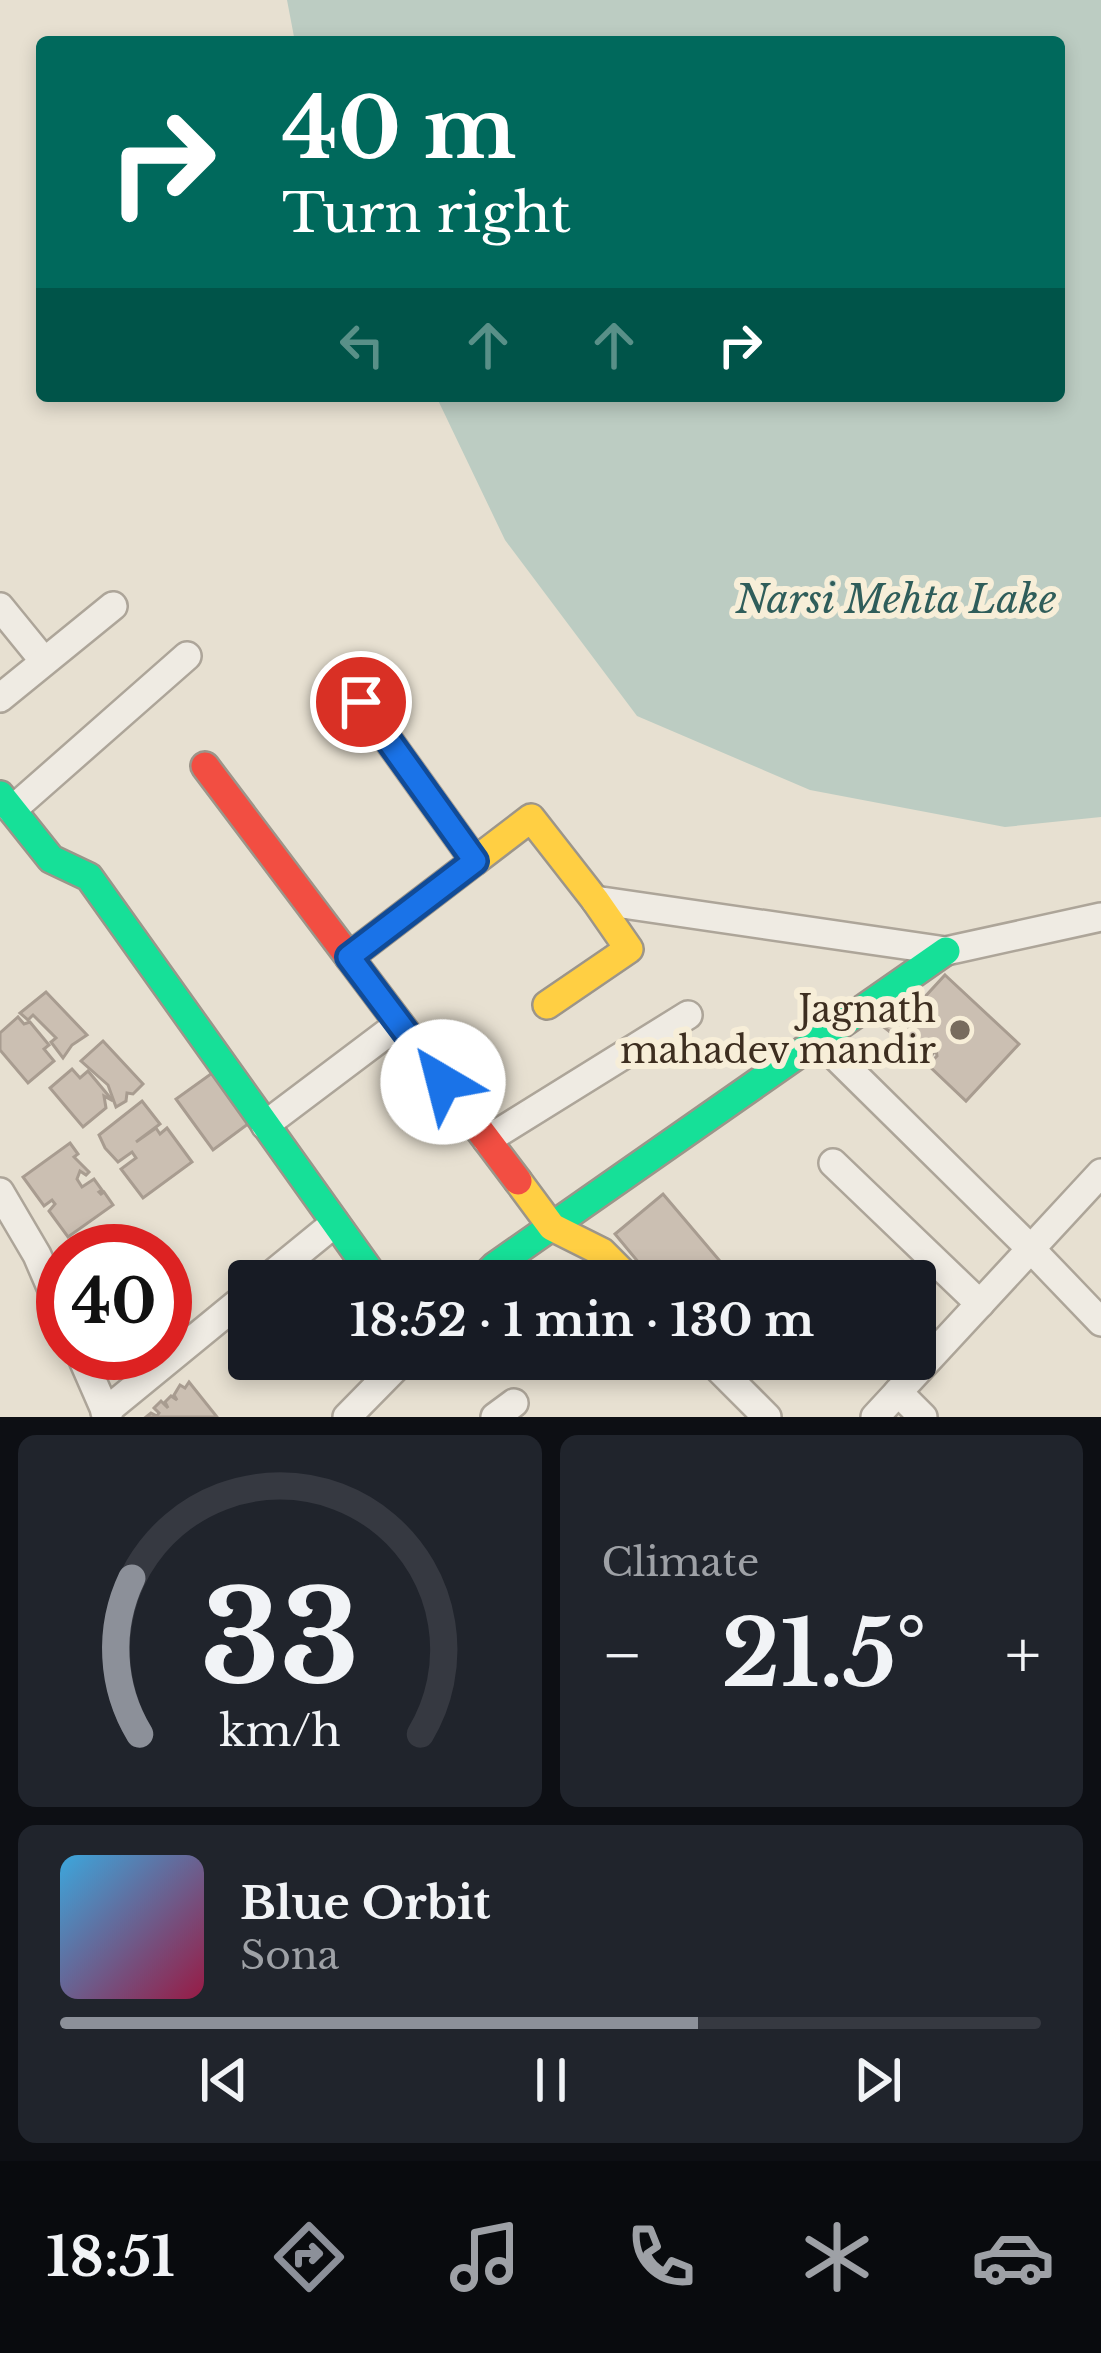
<!DOCTYPE html>
<meta charset="utf-8">
<style>
:root{--surface:#171b24;--page:#20242c;--text:#f1f3f6;--muted:#9ea1a6;--line:#363941;--accent:#8c9099}
body{margin:0;font-family:"Libre Baskerville",serif;background:var(--page);color:var(--text);height:100vh;display:flex;flex-direction:column;font-size:45px;white-space:nowrap}
*{box-sizing:border-box;margin:0}
p{font-size:39px;color:var(--muted)}
.icon{flex:none;width:66px;height:66px;fill:none;stroke:currentColor;stroke-width:2;stroke-linecap:round;stroke-linejoin:round}
.map{position:relative;height:1417px;overflow:hidden}
.drawer{display:flex;flex-direction:column;gap:18px;padding:18px;background:#0d0f14;flex:1}
.drawer>*{flex:none}
.top-card{position:absolute;left:36px;top:36px;width:1029px;height:366px;border-radius:12px;box-shadow:0 6px 18px #0003;background:#00695c;color:#fff;overflow:hidden}
.speed{position:absolute;left:36px;top:1224px;display:flex;gap:24px;font-size:60px;font-weight:700;text-align:center}
.speed>*{display:grid;place-content:center;width:156px;height:156px;border-radius:50%;background:var(--surface);box-shadow:0 6px 18px #0003;line-height:1}
.speed .limit{border:18px solid #d22;background:#fff;color:#111}
.pin{position:absolute;display:grid;place-items:center;width:102px;height:102px;color:#fff;margin:-51px;border:6px solid #fff;border-radius:50%;box-shadow:0 3px 12px #0007}
.me{position:absolute;width:132px;margin:-66px;rotate:323deg;stroke-linejoin:round;filter:drop-shadow(0 0 9px #0008)}
.turn{display:flex;align-items:center;gap:42px;height:252px;padding:0 48px;font-size:54px}
.turn .icon{width:156px;height:156px;stroke-width:2.5}
.turn b{display:block;font-size:84px;line-height:102px}
.lanes{display:flex;align-items:center;height:114px;padding:0 48px;background:#0003;justify-content:center;gap:60px;direction:ltr}
.lanes .off{opacity:.35}
.big{font-size:90px;font-weight:700;line-height:1.1}
.drawer .tile{flex:1;display:flex;flex-direction:column;justify-content:center;gap:18px;min-width:0;padding:0 42px;border-radius:18px;background:var(--page)}
.drawer .dial{align-items:center;gap:0}
.dial svg{height:312px;overflow:visible;fill:none;stroke:var(--line);stroke-width:7;stroke-linecap:round;text-anchor:middle}
.dial text{fill:var(--text);stroke:none}
.song{display:flex;align-items:center;gap:36px}
.cover{width:144px;height:144px;border-radius:18px;background:linear-gradient(135deg,hsl(200 70% 55%),hsl(340 70% 35%))}
.played{height:12px;border-radius:6px;background:linear-gradient(90deg,var(--accent) 65%,var(--line) 65%)}
.keys{display:flex;justify-content:space-around;direction:ltr}
.heat{display:flex;justify-content:space-between;align-items:center;font-size:66px;direction:ltr}
.drawer .tiles{flex:1;display:grid;gap:18px;grid-template-columns:1fr 1fr}
.tile:last-child{grid-column:span 2}
.trip{position:absolute;left:228px;top:1260px;width:708px;height:120px;border-radius:12px;background:var(--surface);box-shadow:0 6px 18px #0003;font-weight:700;line-height:120px;text-align:center}
.menu{display:flex;height:192px;justify-content:space-around;align-items:center;background:#090b0e;color:var(--muted)}
.menu .icon{width:84px;height:84px}
.menu .active{color:var(--accent)}
.menu b{font-size:54px;color:var(--text)}
.map>svg:first-child{display:block}
</style>
<div class="map">
<svg width="1101" height="1417" viewBox="0 0 1101 1417">
<rect width="100%" height="100%" fill="#e7e0d1"/>
<polygon fill="#bcccc2" points="287,0 1101,0 1101,817 1005,827 810,790 637,716 505,540 436,396 1059,396 1059,42 295,42"/>
<g fill="#cbbfb2" stroke="#a89c90" stroke-width="3">
<polygon points="945,975 1019,1044 966,1101 928,1065 937,1056 936,1050 927,1061 885,1028 900,1017 904,1019 913,1006 919,1008 921,1001"/>
<polygon points="46,992 87,1035 72,1045 63,1058 51,1042 56,1038 33,1015 28,1020 20,1013"/>
<polygon points="18,1017 24,1024 30,1022 49,1045 44,1049 54,1061 28,1083 0,1050 0,1033"/>
<polygon points="103,1041 143,1084 133,1094 127,1093 126,1101 116,1107 108,1085 81,1061"/>
<polygon points="72,1069 80,1078 88,1071 113,1101 104,1096 106,1108 83,1127 50,1088"/>
<polygon points="215,1071 252,1121 213,1150 176,1099"/>
<polygon points="142,1101 160,1124 136,1142 156,1128 160,1134 167,1128 192,1162 143,1198 121,1169 136,1158 132,1152 118,1162 105,1148 99,1135"/>
<polygon points="70,1143 78,1154 74,1157 89,1172 86,1175 80,1171 77,1179 82,1187 94,1179 102,1190 99,1192 101,1194 104,1192 113,1205 68,1237 49,1211 55,1204 52,1200 44,1206 23,1177"/>
<polygon points="663,1194 736,1280 654,1281 615,1234"/>
<polygon points="121,1230 137,1251 93,1251"/>
<polygon points="189,1382 217,1417 146,1417 151,1413 157,1416 159,1413 154,1408 161,1401 168,1408 165,1402 171,1396 177,1400 174,1395 180,1385 185,1388"/>
</g>
<g fill="none" stroke-linecap="round" stroke-linejoin="round">
<defs>
<g id="street">
<polyline points="0,607 44,661"/>
<polyline points="0,698 113,606"/>
<polyline points="361,702 475,861"/>
<polyline points="12,810 187,656"/>
<polyline points="595,900 946,951 1101,917"/>
<polyline points="819,1040 1031,1249 1101,1322"/>
<polyline points="265,1125 399,1024"/>
<polyline points="487,1140 688,1015"/>
<polyline points="833,1163 980,1304"/>
<polyline points="0,1192 37,1255 63,1315"/>
<polyline points="264,1281 335,1223"/>
<polyline points="80,1353 108,1417"/>
<polyline points="709,1359 767,1417"/>
<polyline points="898,1392 923,1417"/>
<polyline points="105,1412 249,1294"/>
<polyline points="347,1417 404,1359"/>
<polyline points="495,1417 514,1403"/>
<polyline points="875,1417 1101,1173"/>
</g>
<g id="fast">
<polyline points="0,795 51,859 89,877 377,1281"/>
<polyline points="480,1281 495,1266 946,951"/>
</g>
<g id="slow">
<polyline points="349,957 531,818 595,900 629,949 547,1005"/>
<polyline points="518,1181 552,1227 602,1252 631,1281"/>
</g>
<polyline id="jam" points="205,766 518,1181"/>
</defs>
<use href="#street" stroke="#ada599" stroke-width="32"/>
<use href="#fast" stroke="#9c958a" stroke-width="32"/>
<use href="#slow" stroke="#9c958a" stroke-width="32"/>
<use href="#jam" stroke="#9c958a" stroke-width="32"/>
<use href="#street" stroke="#efebe3" stroke-width="27"/>
<use href="#fast" stroke="#16e098" stroke-width="27"/>
<use href="#slow" stroke="#ffcf43" stroke-width="27"/>
<use href="#jam" stroke="#f24e42" stroke-width="27"/>
</g>
<g fill="none" stroke-linecap="round" stroke-linejoin="round">
<defs>
<polyline id="route" points="361,702 475,861 349,957 443,1082"/>
</defs>
<use href="#route" stroke="#114b97" stroke-width="30"/>
<use href="#route" stroke="#1a73e8" stroke-width="21"/>
</g>
<circle fill="#786c5e" stroke="#f7eed8" stroke-width="4.5" cx="960" cy="1030" r="12"/>
<g text-anchor="middle" dominant-baseline="central" stroke-width="12" stroke-linejoin="round" paint-order="stroke">
<g font-size="36" fill="#3d2e20" stroke="#f7eed8" text-anchor="end">
<text x="936" y="1009">Jagnath<tspan x="936" dy="41">mahadev mandir</tspan></text>
</g>
<g font-size="39" font-style="italic" fill="#2f5d5a" stroke="#f7eed8">
<text x="896" y="599">Narsi Mehta Lake</text>
</g>
</g>
</svg>
<div class="speed"><div class="limit">40</div></div>
<div class="pin" style="left:361px;top:702px;background:#d93025"><svg class="icon" aria-label="arrive" viewBox="0 0 24 24"><path d="M6 21V4h12l-3 4 3 4H6"/></svg></div>
<svg class="me" style="left:443px;top:1082px" viewBox="-20 -20 40 40"><circle r="19" fill="#fff"/><path d="M0-13L10 11 0 6-10 11z" fill="#1a73e8"/></svg>
<div class="trip">18:52 · 1 min · 130 m</div>
<div class="top-card">
<div class="turn"><svg class="icon" aria-label="right" viewBox="0 0 24 24"><path d="M7 20v-9h11M14 6l5 5-5 5"/></svg><div><b>40 m</b>Turn right</div></div>
<div class="lanes"><svg class="icon off" aria-label="left" viewBox="0 0 24 24"><path d="M17 20v-9H6M10 6l-5 5 5 5"/></svg><svg class="icon off" aria-label="ahead" viewBox="0 0 24 24"><path d="M12 20V5M6 11l6-6 6 6"/></svg><svg class="icon off" aria-label="ahead" viewBox="0 0 24 24"><path d="M12 20V5M6 11l6-6 6 6"/></svg><svg class="icon" aria-label="right" viewBox="0 0 24 24"><path d="M7 20v-9h11M14 6l5 5-5 5"/></svg></div>
</div>
</div>
<section class="drawer">
<div class="tiles">
<div class="tile dial"><svg viewBox="0 0 100 80">
<path d="M14 69A42 42 0 1 1 86 69"/>
<path d="M14 69A42 42 0 0 1 12 29" stroke="#8c9099"/>
<text x="50" y="56" font-size="32" font-weight="700">33</text>
<text x="50" y="72" font-size="11">km/h</text>
</svg></div>
<div class="tile"><p>Climate</p>
<div class="heat"><a>−</a><b class="big">21.5°</b><a>+</a></div>
</div>
<div class="tile">
<div class="song"><i class="cover"></i><div><b>Blue Orbit</b><p>Sona</p></div></div>
<div class="played"></div>
<div class="keys"><svg class="icon" aria-label="previous" viewBox="0 0 24 24"><path d="M18 5L8 12l10 7zM5 5v14"/></svg><svg class="icon" aria-label="pause" viewBox="0 0 24 24"><path d="M8 5v14M16 5v14"/></svg><svg class="icon" aria-label="next" viewBox="0 0 24 24"><path d="M6 5l10 7-10 7zM19 5v14"/></svg></div>
</div>
</div>
</section>
<nav class="menu">
<b>18:51</b>
<svg class="icon active" aria-label="directions" viewBox="0 0 24 24"><path d="M12 3l9 9-9 9-9-9zM9 14v-3h6M13 9l2 2-2 2"/></svg>
<svg class="icon" aria-label="music" viewBox="0 0 24 24"><path d="M9 18V5l10-2v13"/><circle cx="6" cy="18" r="3"/><circle cx="16" cy="16" r="3"/></svg>
<svg class="icon" aria-label="phone" viewBox="0 0 24 24"><path d="M5 4h4l2 5-3 2q2 4 5 5l2-3 5 2v4C11 20 4 13 5 4z"/></svg>
<svg class="icon" aria-label="climate" viewBox="0 0 24 24"><path d="M12 3v18M4 7l16 10M4 17L20 7"/></svg>
<svg class="icon" aria-label="car" viewBox="0 0 24 24"><path d="M5 17H2v-5l4-1 3-4h7l3 4 3 1v5h-3M9 17h6M6 11h13"/><circle cx="7" cy="17" r="2"/><circle cx="17" cy="17" r="2"/></svg>
</nav>
